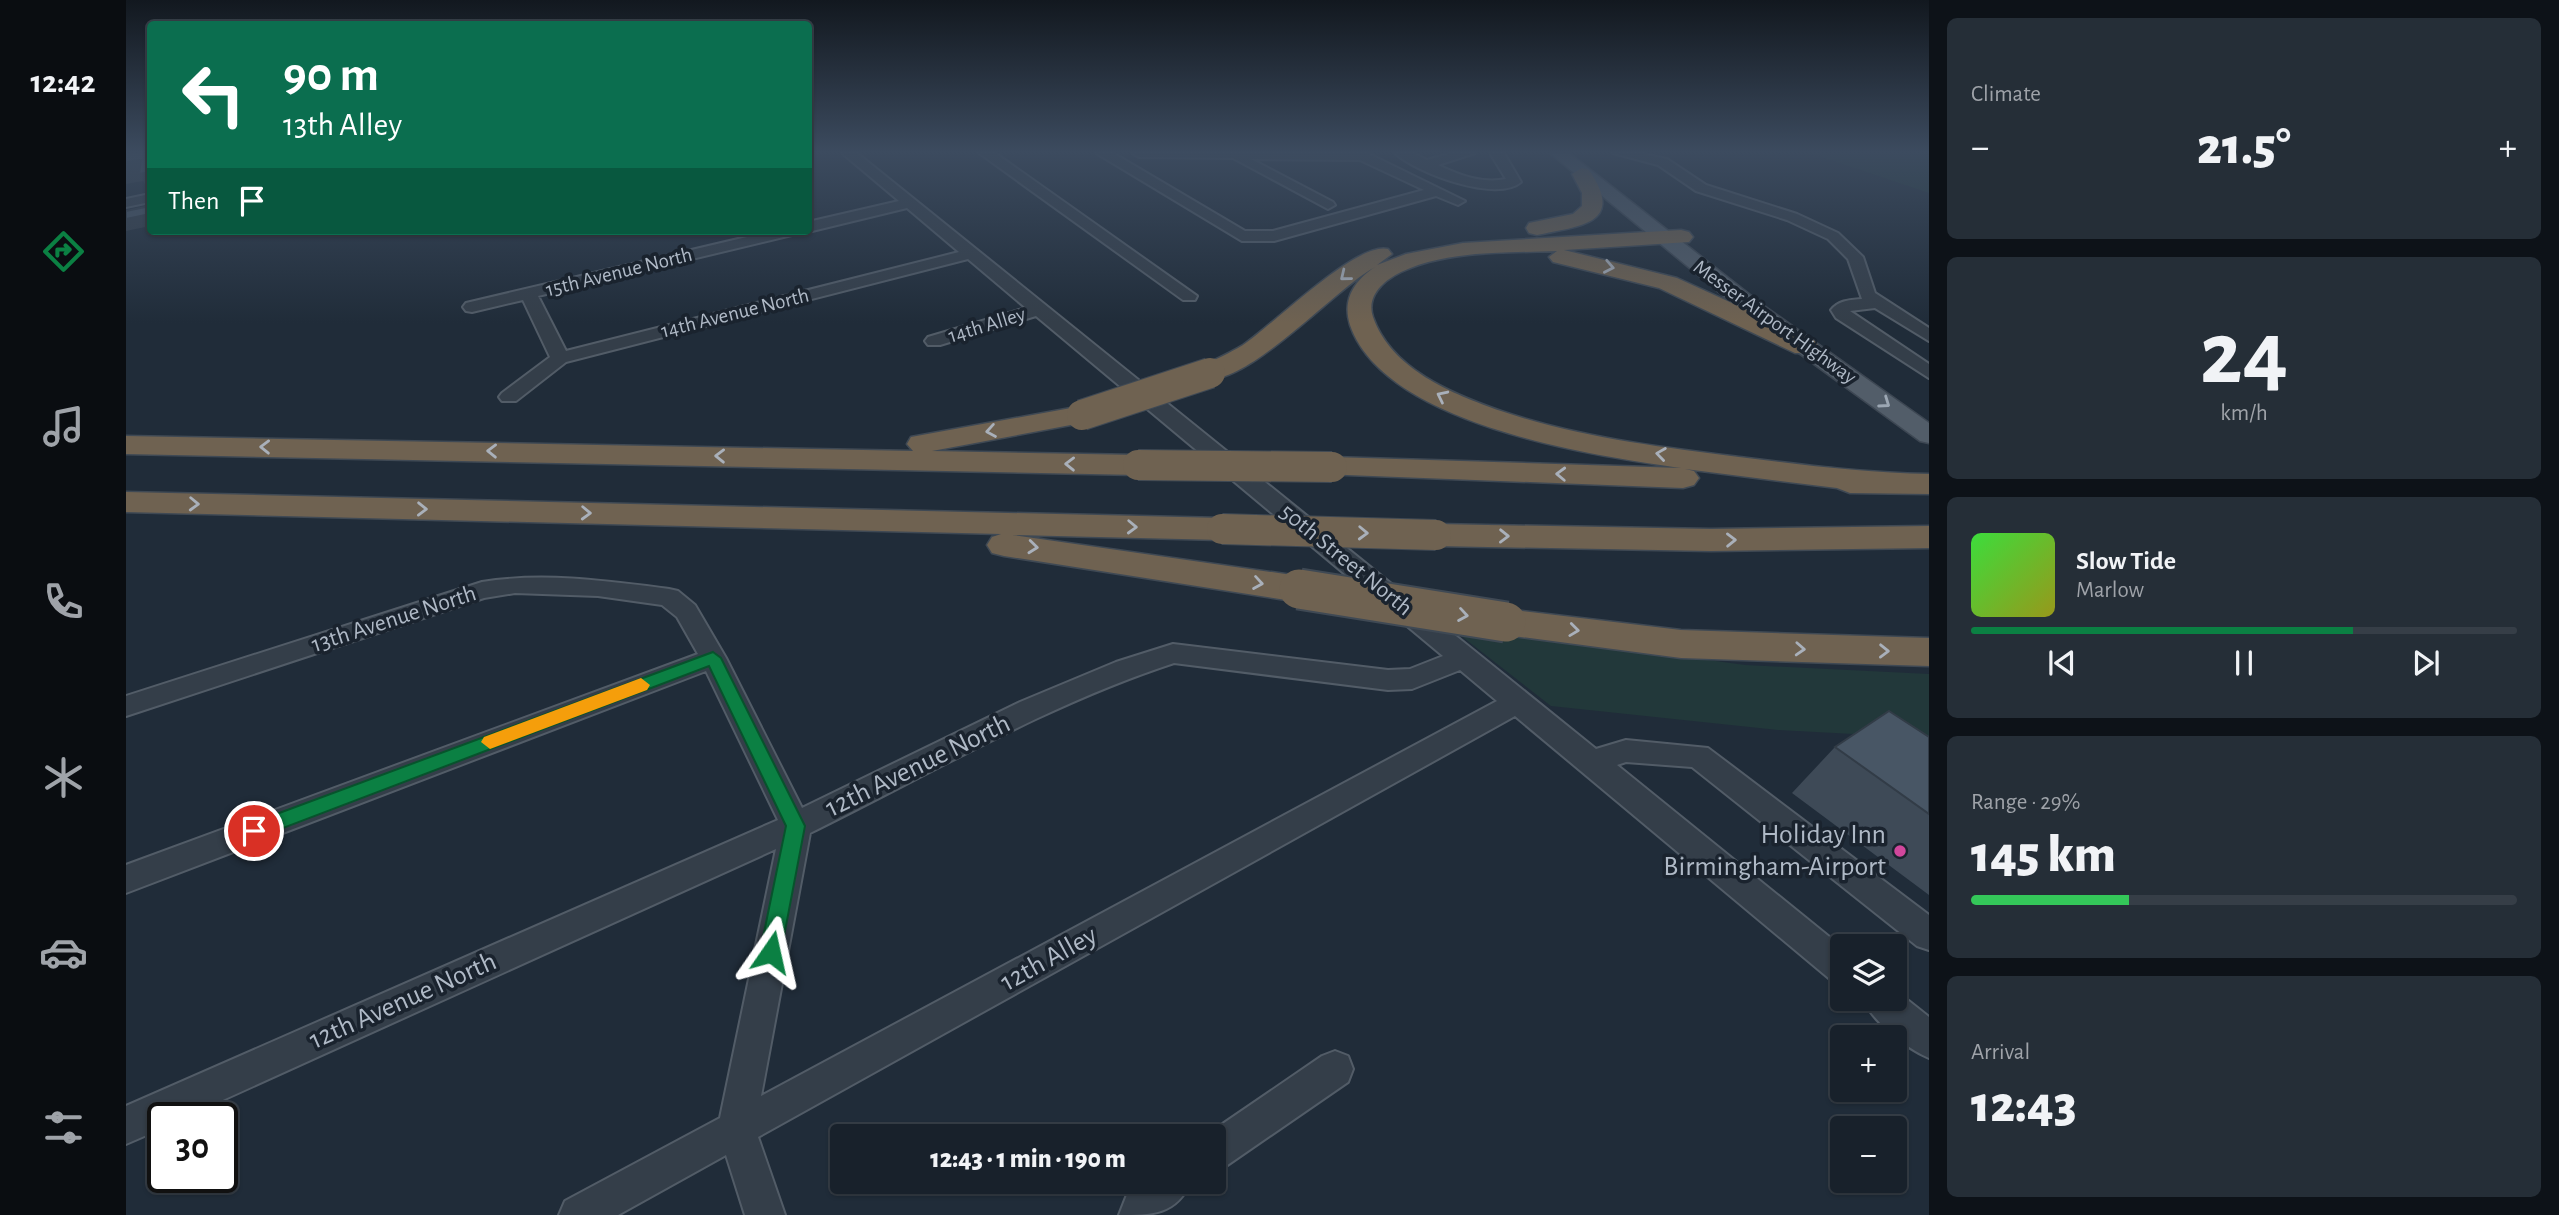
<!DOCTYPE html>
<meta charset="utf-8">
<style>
:root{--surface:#18212b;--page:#252e37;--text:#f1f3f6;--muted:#9fa3a9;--line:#363e47;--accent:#0b8043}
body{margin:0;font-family:"Alegreya Sans",sans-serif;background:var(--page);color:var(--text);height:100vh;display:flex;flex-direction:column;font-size:26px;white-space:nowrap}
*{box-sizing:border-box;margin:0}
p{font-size:23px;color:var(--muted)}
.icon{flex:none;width:38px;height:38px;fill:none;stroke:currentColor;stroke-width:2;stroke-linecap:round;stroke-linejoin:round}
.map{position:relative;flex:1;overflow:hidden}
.side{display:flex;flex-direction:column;gap:18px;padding:18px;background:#0d1218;width:630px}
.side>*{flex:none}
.banner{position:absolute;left:21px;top:21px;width:665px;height:214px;border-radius:7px;box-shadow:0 2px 5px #0004,0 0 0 2px var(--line);background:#0b6e4f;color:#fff;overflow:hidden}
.fabs{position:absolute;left:1704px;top:934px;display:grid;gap:14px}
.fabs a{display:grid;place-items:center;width:77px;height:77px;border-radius:7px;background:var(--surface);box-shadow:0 2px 5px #0004,0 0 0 2px var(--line);font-size:35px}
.speed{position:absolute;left:21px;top:1102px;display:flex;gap:14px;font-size:35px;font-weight:700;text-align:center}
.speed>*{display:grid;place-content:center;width:91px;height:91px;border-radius:50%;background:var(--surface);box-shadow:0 2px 5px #0004,0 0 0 2px var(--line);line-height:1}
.speed .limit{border:4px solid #111;border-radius:10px;background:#fff;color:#111}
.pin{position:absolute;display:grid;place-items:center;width:60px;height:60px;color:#fff;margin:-30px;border:4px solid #fff;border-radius:50%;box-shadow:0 2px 7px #0007}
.me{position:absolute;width:77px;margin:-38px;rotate:11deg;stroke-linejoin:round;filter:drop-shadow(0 0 5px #0008)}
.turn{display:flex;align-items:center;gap:24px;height:147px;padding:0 21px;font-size:32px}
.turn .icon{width:91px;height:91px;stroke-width:2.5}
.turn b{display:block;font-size:49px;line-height:60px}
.then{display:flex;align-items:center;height:66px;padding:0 21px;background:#0003;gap:14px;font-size:26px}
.big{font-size:52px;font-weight:800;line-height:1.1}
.side .card{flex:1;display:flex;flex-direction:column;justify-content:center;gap:10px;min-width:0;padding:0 24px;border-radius:10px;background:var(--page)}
.side .dial{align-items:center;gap:0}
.dial b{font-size:91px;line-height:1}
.song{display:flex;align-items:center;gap:21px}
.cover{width:84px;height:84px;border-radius:10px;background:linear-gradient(135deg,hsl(120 70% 55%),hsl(60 70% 35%))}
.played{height:7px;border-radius:4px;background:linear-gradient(90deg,var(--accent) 70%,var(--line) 70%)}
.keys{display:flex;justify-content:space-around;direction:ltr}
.heat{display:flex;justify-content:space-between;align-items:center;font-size:38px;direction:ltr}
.charge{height:10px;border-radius:5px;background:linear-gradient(90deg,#34c759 29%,var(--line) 0)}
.trip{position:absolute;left:704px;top:1124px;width:396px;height:70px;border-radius:7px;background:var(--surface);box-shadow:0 2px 5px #0004,0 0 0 2px var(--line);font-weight:800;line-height:70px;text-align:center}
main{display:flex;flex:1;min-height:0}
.dock{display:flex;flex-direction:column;width:126px;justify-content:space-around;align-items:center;background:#0a0d11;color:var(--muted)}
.dock .icon{width:49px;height:49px}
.dock .active{color:var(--accent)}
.dock b{font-size:32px;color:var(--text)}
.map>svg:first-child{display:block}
</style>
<main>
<nav class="dock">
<b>12:42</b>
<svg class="icon active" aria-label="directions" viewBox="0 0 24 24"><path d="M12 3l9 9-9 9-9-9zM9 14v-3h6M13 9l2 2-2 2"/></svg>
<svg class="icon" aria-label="music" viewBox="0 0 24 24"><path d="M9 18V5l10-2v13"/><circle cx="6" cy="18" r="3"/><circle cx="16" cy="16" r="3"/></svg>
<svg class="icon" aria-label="phone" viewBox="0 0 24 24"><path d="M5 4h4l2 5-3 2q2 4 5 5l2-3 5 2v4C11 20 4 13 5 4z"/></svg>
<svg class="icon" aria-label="climate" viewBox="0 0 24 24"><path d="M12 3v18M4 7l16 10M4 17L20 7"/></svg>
<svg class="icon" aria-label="car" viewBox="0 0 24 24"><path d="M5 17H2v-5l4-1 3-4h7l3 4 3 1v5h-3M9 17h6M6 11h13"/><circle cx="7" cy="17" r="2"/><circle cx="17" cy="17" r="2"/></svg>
<svg class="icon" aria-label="filters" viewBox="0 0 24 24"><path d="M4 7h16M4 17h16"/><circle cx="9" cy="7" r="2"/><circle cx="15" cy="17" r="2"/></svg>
</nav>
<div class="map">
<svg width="1803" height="1215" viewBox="0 0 1803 1215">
<rect width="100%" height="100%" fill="#202c39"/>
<g fill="#22383a">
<polygon points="1684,153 1803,153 1803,193"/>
<polygon points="1320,624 1619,665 1803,674 1803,738 1652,730 1425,706"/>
</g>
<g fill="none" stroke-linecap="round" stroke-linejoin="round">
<defs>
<g id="minor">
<path d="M716,153H731L1470,749L1500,740L1582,748L1803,915V950L1791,946L1566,767L1500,762L1491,765L1717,948V985L1705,980L1389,716L632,1137L659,1215H619L600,1155L492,1215H433L439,1201L594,1118L650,849L57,1118H37V1128L0,1144V1106L652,820L580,671L0,893V865L572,654L551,617L536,605L472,596L389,593L358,598L0,716V696L356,582C418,572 481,581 543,589L552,591L569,605L600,658L676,808L894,702L990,662L1047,644L1262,670L1284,669L1317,656L910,316L814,345H802L799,341L802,337L900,308L842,259L440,362L390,401H376L373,397L376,393L424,357L397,300L346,312L340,311L337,307L340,303L646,231H673L670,234L412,296L440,351L833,252L781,208L682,232L680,231H682V222L773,201ZM1048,663L1262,690L1286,689L1334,670L1371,701L635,1096L684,833C804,774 920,705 1048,663Z"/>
<polygon points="853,153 869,153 1071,296 1069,300 1057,300"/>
<polygon points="970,153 987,153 1119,231 1147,231 1298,190 1234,160 1125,159 1207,202 1209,205 1202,209 1107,158 1013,157 1006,153 1241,153 1339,201 1332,205 1310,196 1148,241 1116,241"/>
<path d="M1269,153H1287L1301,160L1326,153H1349L1312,165C1333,175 1356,184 1380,179L1364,153H1378L1395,182C1371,203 1290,173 1269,153Z"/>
<path d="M1487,153H1513L1541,159L1580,185L1671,214L1712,233L1737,257L1749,293L1803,328V341L1749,308L1724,311L1803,364V378L1710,318L1705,310C1713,300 1724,300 1736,299L1722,259L1702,239L1661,220L1570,191L1532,165Z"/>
<polygon points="24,194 24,202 0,207 0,199"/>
<path d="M1769,990L1803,1017V1058C1780,1048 1747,1022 1737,999H1769Z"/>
<polygon points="1209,1051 1222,1056 1227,1069 1222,1082 1100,1166 1087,1172 1087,1136 1079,1136 1196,1056"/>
<path d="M1013,1181H1065C1051,1215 1025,1215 993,1215L1004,1187Z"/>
</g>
<polygon id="major" points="1424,153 1443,153 1638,306 1803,423 1803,443 1794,441 1622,316"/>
<g id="highway">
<path d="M1456,168L1463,170C1500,224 1454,226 1411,235L1403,233L1400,228L1403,223L1447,214L1456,206V193L1446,174Z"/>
<path d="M1555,230L1563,232L1567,237L1563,242L1438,250L1551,278L1689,341L1693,347L1689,353H1669L1533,288L1427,262L1423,257L1431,251C1381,253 1321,250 1275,272C1257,281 1240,296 1247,317C1265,369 1326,394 1375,411C1451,437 1533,447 1613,457C1677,465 1739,473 1803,474V494L1724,493L1711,488L1559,469L1568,471L1573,478L1568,485L1557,488L1195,474L1190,467L1195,460L1206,457L1555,468C1464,455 1258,424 1224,325C1216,300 1228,281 1249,267C1208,289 1119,390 1074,379L1070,373L1074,367C1088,360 1104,353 1117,345C1147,325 1231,241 1262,249L1266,254L1251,265L1280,254L1337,243Z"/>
<polygon points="956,406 966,409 971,415 966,421 806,451 1012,455 1023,458 1028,465 1023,472 1012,475 0,454 0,436 787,451 781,444 785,437"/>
<polygon points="0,492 1096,518 1108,521 1113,529 1108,537 1096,540 886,535 1173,576 1186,580 1191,589 1186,598 1173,602 878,556 866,553 861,545 866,537 875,534 0,512"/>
<polygon points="1310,524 1585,529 1803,526 1803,548 1585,551 1310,546 1298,543 1293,535 1298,527"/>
<polygon points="1380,609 1555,630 1803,638 1803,666 1555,658 1380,635 1367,631 1361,622 1367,613"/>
</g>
</defs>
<use href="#minor" stroke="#525c67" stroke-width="4"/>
<use href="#major" stroke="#3d4753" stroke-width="3"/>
<use href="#highway" stroke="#3f4954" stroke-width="3"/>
<use href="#minor" fill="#343e49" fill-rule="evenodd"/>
<use href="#major" fill="#525d69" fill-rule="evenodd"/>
<use href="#highway" fill="#6f6251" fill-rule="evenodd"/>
<defs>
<g id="highway-bridge-far1">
<polyline points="956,415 1084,373"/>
<polyline points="1012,465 1206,467"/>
<polyline points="1096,529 1310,535"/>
</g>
<polyline id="highway-bridge" points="1173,589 1380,622"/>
</defs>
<use href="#highway-bridge-far1" stroke="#3f4954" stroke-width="32" stroke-linecap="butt"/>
<use href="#highway-bridge" stroke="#3f4954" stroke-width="43" stroke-linecap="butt"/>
<use href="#highway-bridge-far1" stroke="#6f6251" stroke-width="30"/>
<use href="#highway-bridge" stroke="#6f6251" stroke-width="39"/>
</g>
<polygon fill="#3e4a57" points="1803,737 1803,895 1666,793 1709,747"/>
<g fill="#323c47">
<polygon points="15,160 24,172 24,192 17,181 0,184 0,162"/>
<polygon points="24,214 24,226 0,231 0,219"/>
</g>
<g fill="#485665" stroke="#323c47" stroke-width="2">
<polygon points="0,153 24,153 24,172 13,174 15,160 0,162"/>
<polygon points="24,206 24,214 0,219 0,211"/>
<polygon points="1763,711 1803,737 1803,814 1709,747"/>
</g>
<defs><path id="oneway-chevron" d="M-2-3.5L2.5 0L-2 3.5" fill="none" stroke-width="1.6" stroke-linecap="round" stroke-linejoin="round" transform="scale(1.75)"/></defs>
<g stroke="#a9b0ba">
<use href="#oneway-chevron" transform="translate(1483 267) rotate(11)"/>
<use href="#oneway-chevron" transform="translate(1219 276) rotate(141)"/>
<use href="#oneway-chevron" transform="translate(1316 396) rotate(-154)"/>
<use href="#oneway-chevron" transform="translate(865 431) rotate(170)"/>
<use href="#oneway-chevron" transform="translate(139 447) rotate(-179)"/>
<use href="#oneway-chevron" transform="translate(366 451) rotate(-179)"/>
<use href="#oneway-chevron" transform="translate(1535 454) rotate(-172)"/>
<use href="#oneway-chevron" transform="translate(594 456) rotate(-179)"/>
<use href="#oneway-chevron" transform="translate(944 464) rotate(-179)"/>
<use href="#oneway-chevron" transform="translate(1435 474) rotate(-178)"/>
<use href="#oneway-chevron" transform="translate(68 504) rotate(2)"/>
<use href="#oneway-chevron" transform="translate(296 509) rotate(1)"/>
<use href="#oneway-chevron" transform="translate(460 513) rotate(2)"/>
<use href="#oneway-chevron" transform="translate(1006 527) rotate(2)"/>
<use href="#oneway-chevron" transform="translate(1237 533) rotate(2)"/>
<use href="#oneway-chevron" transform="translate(1378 536) rotate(1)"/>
<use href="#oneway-chevron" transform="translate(1605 540) rotate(-1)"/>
<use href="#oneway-chevron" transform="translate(907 547) rotate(6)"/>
<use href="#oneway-chevron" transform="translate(1132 583) rotate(9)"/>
<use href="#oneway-chevron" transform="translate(1337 615) rotate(9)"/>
<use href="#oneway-chevron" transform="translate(1448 630) rotate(7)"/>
<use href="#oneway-chevron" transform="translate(1674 649) rotate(3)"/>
<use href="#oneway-chevron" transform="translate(1758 651) rotate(1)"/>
</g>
<use stroke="#9ca7b3" href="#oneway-chevron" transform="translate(1759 403) rotate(35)"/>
<linearGradient id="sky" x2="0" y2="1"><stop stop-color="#12181f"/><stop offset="0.47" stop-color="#3c4b5f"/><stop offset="1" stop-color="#3c4b5f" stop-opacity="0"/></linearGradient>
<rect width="1803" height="323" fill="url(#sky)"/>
<polygon fill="#0b8043" stroke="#07532c" stroke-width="2" points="587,652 595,658 679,826 655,952 652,959 645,962 637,959 634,952 660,826 583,666 128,839 121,837 118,831 121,825"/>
<polygon fill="#f59e0b" points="515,678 524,685 521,690 364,749 355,742 358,737"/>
<circle fill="#d1479c" stroke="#1a232e" stroke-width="2.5" cx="1774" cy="851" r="7"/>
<g text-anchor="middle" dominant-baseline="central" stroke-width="7" stroke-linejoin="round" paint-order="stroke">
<g font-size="21" fill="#afb9c6" stroke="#1a232e">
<text transform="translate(493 272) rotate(-14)">15th Avenue North</text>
<text transform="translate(609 313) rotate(-14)">14th Avenue North</text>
<text transform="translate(1649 322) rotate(36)">Messer Airport Highway</text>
<text transform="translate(861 325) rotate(-17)">14th Alley</text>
</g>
<g font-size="24" fill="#afb9c6" stroke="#1a232e">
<text transform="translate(1220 560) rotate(39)">50th Street North</text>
<text transform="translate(268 619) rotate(-18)">13th Avenue North</text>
</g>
<g font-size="28" fill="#afb9c6" stroke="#1a232e">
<text transform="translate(792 766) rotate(-26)">12th Avenue North</text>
<text transform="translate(923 959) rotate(-29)">12th Alley</text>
<text transform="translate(277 1001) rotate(-24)">12th Avenue North</text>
</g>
<g font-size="28" fill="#afb9c6" stroke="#1a232e" text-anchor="end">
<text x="1760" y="835">Holiday Inn<tspan x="1760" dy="32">Birmingham-Airport</tspan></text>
</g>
</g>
</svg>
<div class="fabs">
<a><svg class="icon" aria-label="layers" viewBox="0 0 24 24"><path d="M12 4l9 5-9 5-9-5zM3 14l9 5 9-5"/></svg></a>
<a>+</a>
<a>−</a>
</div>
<div class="speed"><div class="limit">30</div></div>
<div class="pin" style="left:128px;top:831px;background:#d93025"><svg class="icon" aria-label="arrive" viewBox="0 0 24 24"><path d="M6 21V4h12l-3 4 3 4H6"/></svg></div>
<svg class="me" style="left:645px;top:952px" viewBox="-20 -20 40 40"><path d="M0-17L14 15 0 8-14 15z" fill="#0b8043" stroke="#fff" stroke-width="4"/></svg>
<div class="trip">12:43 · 1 min · 190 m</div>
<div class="banner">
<div class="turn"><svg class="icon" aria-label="left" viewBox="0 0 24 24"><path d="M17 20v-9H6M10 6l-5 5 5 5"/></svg><div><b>90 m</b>13th Alley</div></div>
<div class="then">Then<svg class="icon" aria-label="arrive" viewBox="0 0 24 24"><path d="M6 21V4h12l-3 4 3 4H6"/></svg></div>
</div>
</div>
<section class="side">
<div class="card"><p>Climate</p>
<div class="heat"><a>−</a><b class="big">21.5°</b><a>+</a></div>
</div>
<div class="card dial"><b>24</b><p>km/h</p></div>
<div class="card">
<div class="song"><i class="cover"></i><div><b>Slow Tide</b><p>Marlow</p></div></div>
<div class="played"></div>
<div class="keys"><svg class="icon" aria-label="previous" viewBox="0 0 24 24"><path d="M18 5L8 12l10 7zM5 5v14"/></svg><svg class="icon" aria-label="pause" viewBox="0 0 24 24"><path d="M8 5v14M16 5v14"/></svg><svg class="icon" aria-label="next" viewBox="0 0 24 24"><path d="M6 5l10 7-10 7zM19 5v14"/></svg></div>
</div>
<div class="card"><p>Range · 29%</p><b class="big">145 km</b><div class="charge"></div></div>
<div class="card"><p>Arrival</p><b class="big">12:43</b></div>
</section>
</main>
